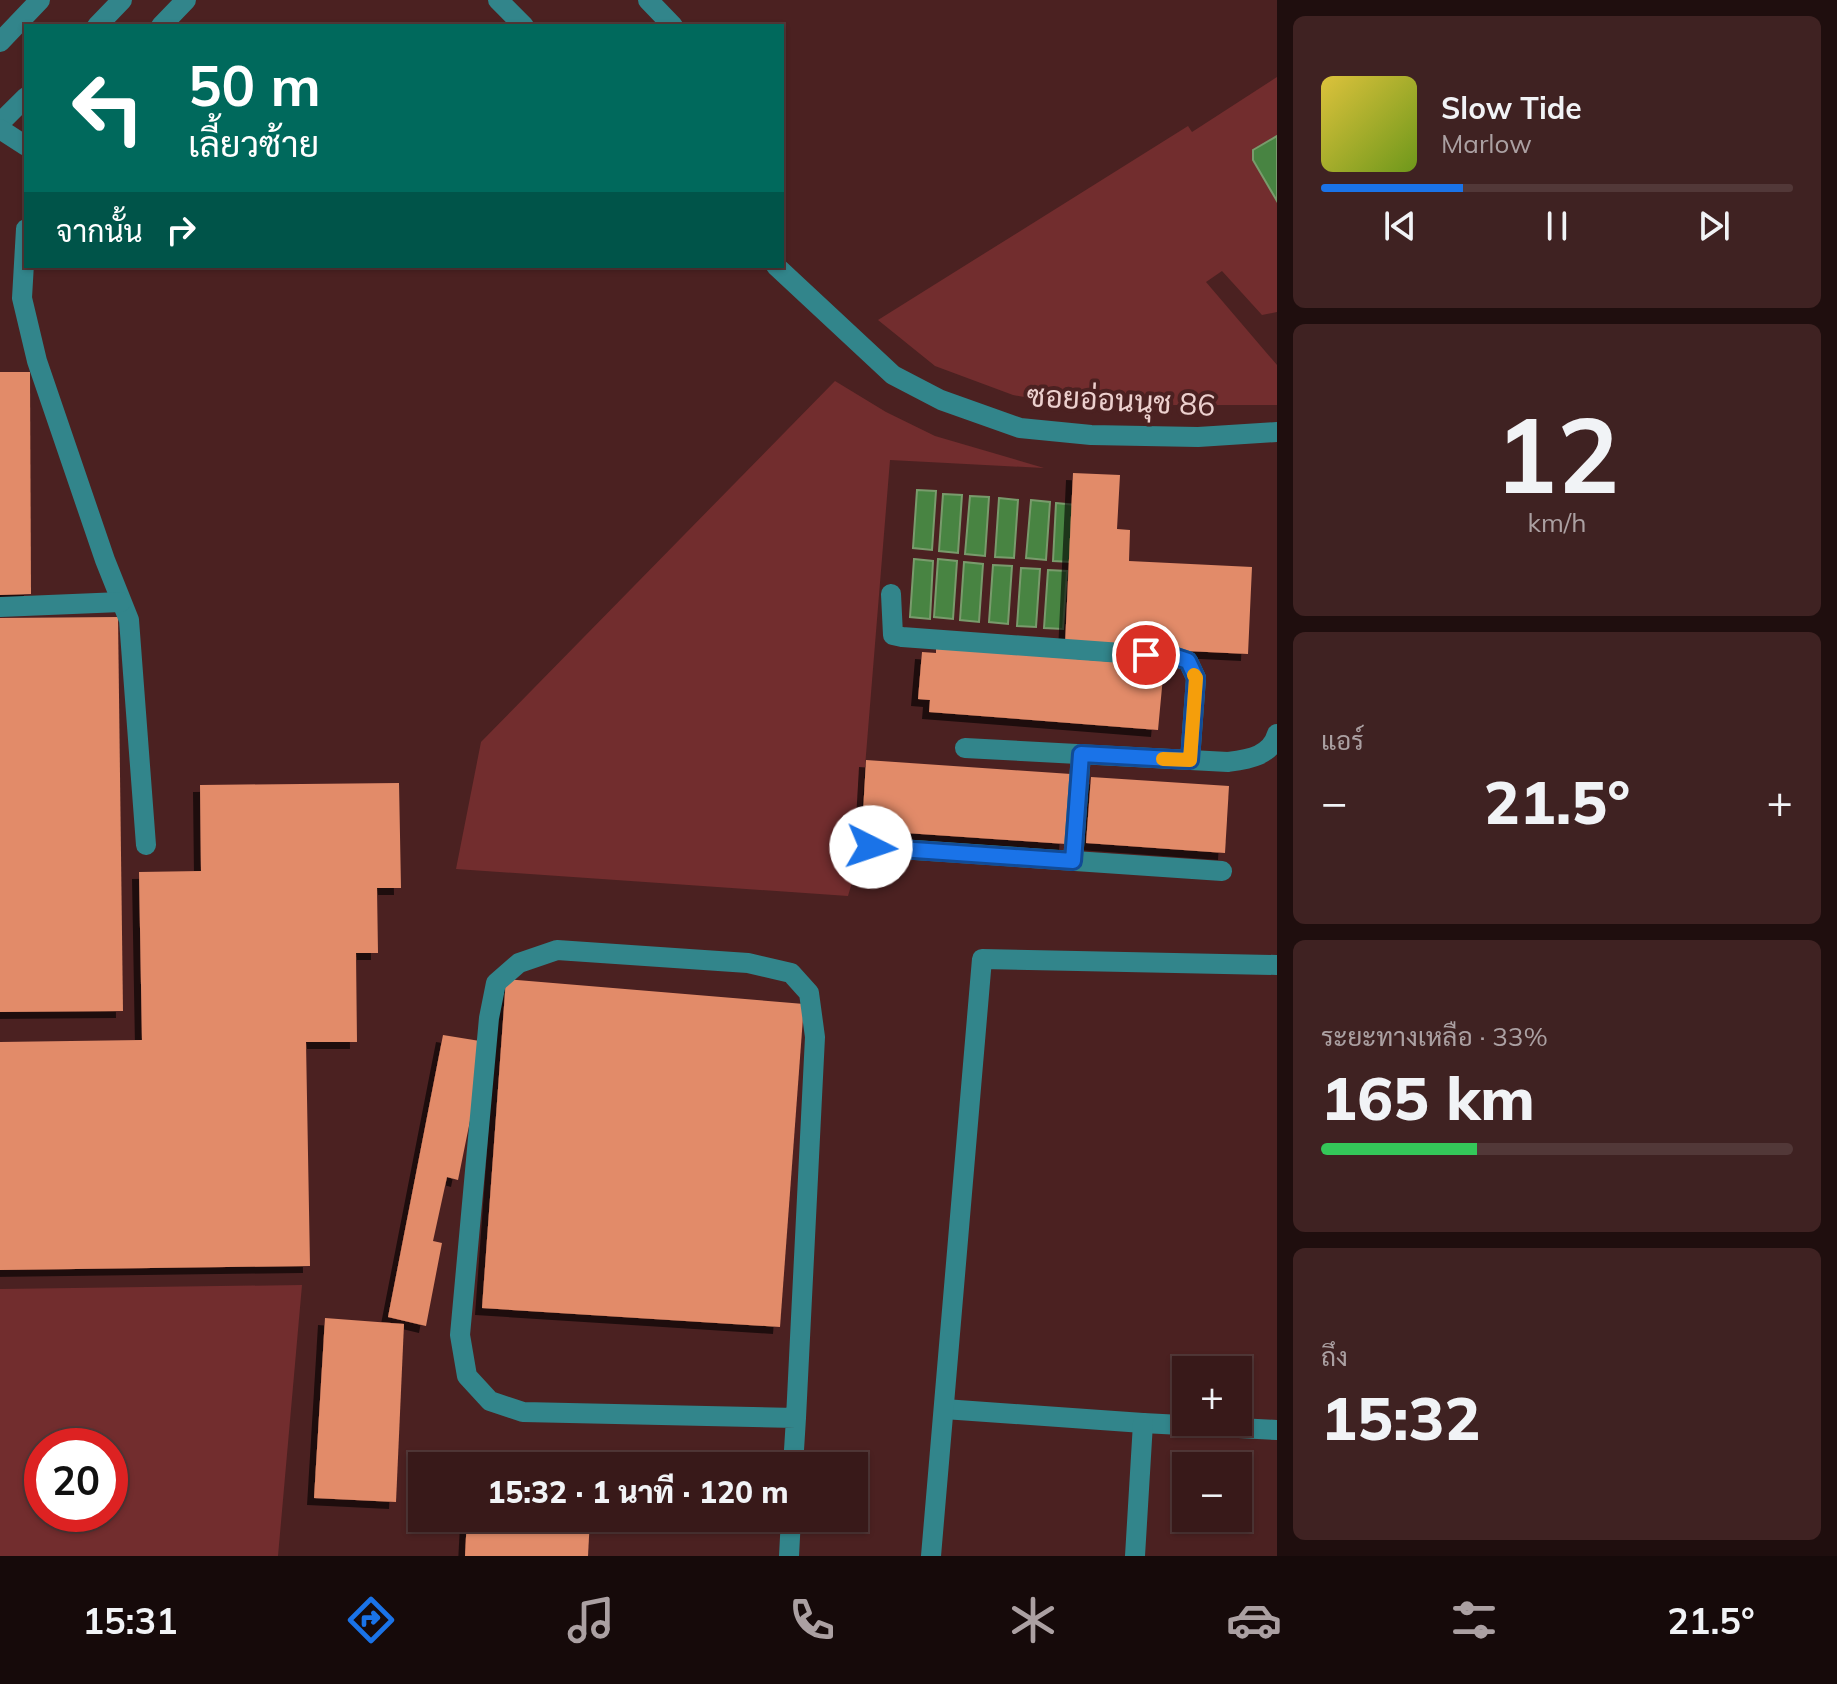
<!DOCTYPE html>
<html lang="th">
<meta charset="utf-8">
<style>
:root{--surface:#381919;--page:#3f2222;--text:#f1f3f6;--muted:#aba0a2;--line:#523838;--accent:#1a73e8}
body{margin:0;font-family:Mulish,Sarabun,sans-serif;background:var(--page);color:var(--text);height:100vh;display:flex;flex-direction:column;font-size:30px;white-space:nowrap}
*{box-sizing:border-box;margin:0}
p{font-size:26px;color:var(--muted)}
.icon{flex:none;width:44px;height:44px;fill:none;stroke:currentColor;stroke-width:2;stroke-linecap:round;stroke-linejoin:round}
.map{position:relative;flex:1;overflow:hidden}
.sheet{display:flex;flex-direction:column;gap:16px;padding:16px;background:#1f0e0e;width:560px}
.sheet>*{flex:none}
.banner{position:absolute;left:24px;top:24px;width:760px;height:244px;border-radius:0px;box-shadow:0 2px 6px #0004,0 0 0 2px var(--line);background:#00695c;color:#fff;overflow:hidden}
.fabs{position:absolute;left:1172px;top:1356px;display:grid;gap:16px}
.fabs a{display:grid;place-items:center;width:80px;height:80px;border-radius:0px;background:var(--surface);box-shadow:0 2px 6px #0004,0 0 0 2px var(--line);font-size:40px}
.speed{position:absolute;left:24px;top:1428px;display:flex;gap:16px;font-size:40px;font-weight:700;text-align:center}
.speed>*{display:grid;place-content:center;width:104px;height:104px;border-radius:50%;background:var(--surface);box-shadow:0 2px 6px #0004,0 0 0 2px var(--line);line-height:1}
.speed .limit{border:12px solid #d22;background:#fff;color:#111}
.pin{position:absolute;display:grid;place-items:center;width:68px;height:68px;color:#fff;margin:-34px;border:4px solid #fff;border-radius:50%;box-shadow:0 2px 8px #0007}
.me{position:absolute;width:88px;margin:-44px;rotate:94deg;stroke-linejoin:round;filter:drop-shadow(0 0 6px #0008)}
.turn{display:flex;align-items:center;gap:28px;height:168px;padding:0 32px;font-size:36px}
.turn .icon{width:104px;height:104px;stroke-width:2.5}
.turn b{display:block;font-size:56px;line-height:68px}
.then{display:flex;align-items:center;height:76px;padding:0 32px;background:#0003;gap:16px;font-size:30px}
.big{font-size:60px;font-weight:800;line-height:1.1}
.sheet .widget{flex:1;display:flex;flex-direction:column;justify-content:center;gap:12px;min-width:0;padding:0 28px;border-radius:12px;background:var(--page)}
.sheet .dial{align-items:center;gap:0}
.dial b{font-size:104px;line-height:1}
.song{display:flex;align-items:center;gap:24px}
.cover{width:96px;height:96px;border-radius:12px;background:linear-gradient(135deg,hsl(50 70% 55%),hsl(80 70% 35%))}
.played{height:8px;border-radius:4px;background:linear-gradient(90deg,var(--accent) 30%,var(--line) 30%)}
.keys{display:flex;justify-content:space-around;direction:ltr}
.heat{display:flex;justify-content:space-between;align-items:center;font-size:44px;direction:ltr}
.charge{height:12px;border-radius:6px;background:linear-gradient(90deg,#34c759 33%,var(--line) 0)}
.trip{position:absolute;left:408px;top:1452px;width:460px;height:80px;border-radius:0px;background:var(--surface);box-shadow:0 2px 6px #0004,0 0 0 2px var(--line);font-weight:800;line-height:80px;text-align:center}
.tabs{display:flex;height:128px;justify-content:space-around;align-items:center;background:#160a0a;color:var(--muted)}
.tabs .icon{width:56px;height:56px}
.tabs .active{color:var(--accent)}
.tabs b{font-size:36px;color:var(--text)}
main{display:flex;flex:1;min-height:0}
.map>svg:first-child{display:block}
</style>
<main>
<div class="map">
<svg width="1277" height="1556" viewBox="0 0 1277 1556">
<defs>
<filter id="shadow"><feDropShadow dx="-7" dy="7" stdDeviation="0" flood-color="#0009"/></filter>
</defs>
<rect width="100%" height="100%" fill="#4b2121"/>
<g fill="#722d2e" fill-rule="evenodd">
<polygon points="1277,77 1277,312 1262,315 1222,271 1206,282 1277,365 1277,405 1067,405 1013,395 935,366 878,320 1188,126 1192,132"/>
<polygon points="835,381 886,412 935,436 1044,468 890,460 857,865 848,896 456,869 481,742"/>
<path d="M302,1285L278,1556H0V1289ZM110,1446V1514H42V1446Z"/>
</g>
<g fill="#488442" stroke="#799b6c" stroke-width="2">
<polygon points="1277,136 1277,201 1253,160 1253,150"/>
<polygon points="917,490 936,491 932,550 913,548"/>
<polygon points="943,494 962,495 958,553 939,551"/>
<polygon points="970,496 989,497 985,556 965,554"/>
<polygon points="999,498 1018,500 1014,558 995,557"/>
<polygon points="1031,500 1050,502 1046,560 1026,558"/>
<polygon points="1056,503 1076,505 1071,562 1053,561"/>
<polygon points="914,559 933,561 930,619 910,617"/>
<polygon points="938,559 957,561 953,619 934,617"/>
<polygon points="964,562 983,564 979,622 960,620"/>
<polygon points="993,565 1012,566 1008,624 989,622"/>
<polygon points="1021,568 1040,569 1036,627 1017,626"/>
<polygon points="1048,570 1067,571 1063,629 1044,628"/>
</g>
<g fill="#e28b69" filter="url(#shadow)">
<polygon points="0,372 30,372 31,594 0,595"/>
<polygon points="1073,473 1120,475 1117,529 1130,530 1129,561 1252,567 1248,654 1065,645"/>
<polygon points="118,617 123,1011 0,1012 0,618"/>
<polygon points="936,648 1164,666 1158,730 929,712 930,700 918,699 922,652 936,653"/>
<polygon points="866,760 1071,774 1066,844 862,830"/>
<polygon points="1091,777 1229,786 1225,853 1086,843"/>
<polygon points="399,783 401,888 377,888 378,953 356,953 357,1042 306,1042 310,1266 0,1270 0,1042 142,1040 139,872 201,871 200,785"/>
<polygon points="506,979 804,1004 780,1327 482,1308"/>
<polygon points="443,1035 486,1042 458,1180 447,1177 433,1241 442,1243 426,1326 388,1317"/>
<polygon points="325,1318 404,1324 396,1502 314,1498"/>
<polygon points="471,1450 594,1458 594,1466 470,1466"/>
<polygon points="467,1518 590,1518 588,1556 465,1556"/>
</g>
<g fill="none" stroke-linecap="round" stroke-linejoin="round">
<g stroke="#32858b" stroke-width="20">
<polyline points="498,0 524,26"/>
<polyline points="648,0 673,26"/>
<polyline points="97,26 122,0"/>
<polyline points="161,26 186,0"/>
<polyline points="0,42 40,0"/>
<polyline points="0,123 26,97"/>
<polyline points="0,129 26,146"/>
<polyline points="26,229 22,298 37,361 105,560 129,620 146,845"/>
<polyline points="776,266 893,375 941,400 1020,428 1091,435 1198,437 1277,432"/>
<polyline points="891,594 893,635 902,637 1176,657 1188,661 1196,678 1190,760"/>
<polyline points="0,607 121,602"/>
<path d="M965,748L1228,762C1249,759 1271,756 1277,734"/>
<polyline points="871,847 1222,871"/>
<polyline points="1073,861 1081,754"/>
<polyline points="944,1409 1143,1423 1277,1430"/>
<polyline points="793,1466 796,1418 815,1037 809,993 791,973 748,963 557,950 519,963 496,983 489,1018 460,1335 467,1376 490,1401 523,1412 796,1418"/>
<polyline points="789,1556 791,1518"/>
<polyline points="931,1556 982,959 1277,965"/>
<polyline points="1135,1556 1143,1423"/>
</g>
</g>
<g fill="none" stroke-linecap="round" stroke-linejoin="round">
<defs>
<polyline id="route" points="871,847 1073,861 1081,754 1190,760 1196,678 1188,661 1176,657 1146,655"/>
</defs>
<use href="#route" stroke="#114b97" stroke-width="20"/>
<use href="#route" stroke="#1a73e8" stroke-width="14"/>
<polyline stroke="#f59e0b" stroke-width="14" points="1163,759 1190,760 1196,678 1194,675"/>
</g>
<g text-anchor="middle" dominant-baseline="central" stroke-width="8" stroke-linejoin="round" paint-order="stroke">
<g font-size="30" fill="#ecd0ce" stroke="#4b2121">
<text transform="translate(1121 400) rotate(3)">ซอยอ่อนนุช 86</text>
</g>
</g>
</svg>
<div class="fabs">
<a>+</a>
<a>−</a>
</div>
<div class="speed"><div class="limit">20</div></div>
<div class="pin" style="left:1146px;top:655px;background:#d93025"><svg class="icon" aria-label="arrive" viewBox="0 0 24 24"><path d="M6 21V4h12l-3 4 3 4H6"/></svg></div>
<svg class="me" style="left:871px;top:847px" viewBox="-20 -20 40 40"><circle r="19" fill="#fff"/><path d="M0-13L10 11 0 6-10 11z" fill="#1a73e8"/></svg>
<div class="trip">15:32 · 1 นาที · 120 m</div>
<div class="banner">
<div class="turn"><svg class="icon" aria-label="left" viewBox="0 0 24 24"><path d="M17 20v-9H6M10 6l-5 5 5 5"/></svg><div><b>50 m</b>เลี้ยวซ้าย</div></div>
<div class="then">จากนั้น<svg class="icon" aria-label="right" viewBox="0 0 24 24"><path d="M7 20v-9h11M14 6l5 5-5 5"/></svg></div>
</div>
</div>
<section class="sheet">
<div class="widget">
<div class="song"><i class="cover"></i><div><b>Slow Tide</b><p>Marlow</p></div></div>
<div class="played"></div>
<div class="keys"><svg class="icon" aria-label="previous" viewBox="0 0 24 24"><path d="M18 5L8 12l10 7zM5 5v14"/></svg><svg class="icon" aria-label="pause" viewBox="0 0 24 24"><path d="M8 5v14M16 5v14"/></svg><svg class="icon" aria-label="next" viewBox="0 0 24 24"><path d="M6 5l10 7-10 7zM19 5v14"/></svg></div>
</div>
<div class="widget dial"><b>12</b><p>km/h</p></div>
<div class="widget"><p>แอร์</p>
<div class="heat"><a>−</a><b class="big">21.5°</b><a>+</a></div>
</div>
<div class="widget"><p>ระยะทางเหลือ · 33%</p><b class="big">165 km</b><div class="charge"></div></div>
<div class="widget"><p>ถึง</p><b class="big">15:32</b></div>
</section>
</main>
<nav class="tabs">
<b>15:31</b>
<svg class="icon active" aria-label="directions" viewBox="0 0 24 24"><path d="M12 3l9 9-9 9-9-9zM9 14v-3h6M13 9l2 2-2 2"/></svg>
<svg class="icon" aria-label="music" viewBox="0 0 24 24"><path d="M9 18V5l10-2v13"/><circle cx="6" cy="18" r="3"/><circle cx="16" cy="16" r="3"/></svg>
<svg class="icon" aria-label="phone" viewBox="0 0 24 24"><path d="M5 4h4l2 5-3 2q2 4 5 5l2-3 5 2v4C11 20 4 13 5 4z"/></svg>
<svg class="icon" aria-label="climate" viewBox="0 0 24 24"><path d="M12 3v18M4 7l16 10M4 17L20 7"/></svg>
<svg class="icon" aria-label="car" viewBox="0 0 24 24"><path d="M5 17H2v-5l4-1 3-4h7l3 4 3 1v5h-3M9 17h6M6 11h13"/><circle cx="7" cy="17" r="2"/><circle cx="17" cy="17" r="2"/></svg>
<svg class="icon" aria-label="filters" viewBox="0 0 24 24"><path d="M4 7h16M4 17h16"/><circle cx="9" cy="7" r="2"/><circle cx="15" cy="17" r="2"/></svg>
<b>21.5°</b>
</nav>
